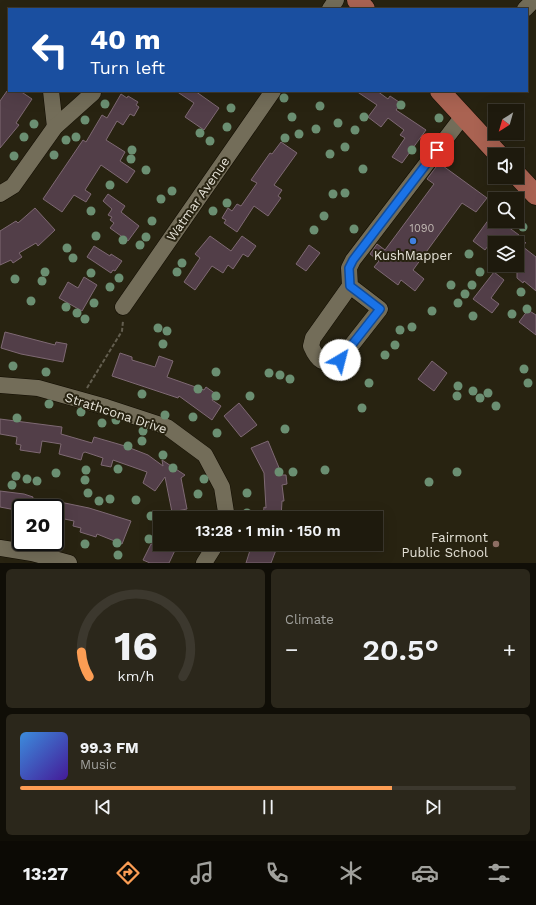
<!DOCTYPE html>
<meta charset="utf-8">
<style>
:root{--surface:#1e1a0d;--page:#2b271b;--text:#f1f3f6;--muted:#a1a19d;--line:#3c382e;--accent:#fc9d54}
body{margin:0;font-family:"Work Sans",sans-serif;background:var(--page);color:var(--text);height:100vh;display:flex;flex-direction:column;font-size:15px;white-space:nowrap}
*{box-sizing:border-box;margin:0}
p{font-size:13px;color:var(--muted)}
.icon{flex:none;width:22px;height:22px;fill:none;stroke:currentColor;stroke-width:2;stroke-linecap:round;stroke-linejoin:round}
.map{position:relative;height:563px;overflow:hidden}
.side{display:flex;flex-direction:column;gap:6px;padding:6px;background:#100e07;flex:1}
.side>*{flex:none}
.guide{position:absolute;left:8px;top:8px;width:520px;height:84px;border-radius:0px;box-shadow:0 4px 16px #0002,0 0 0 1px var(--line);background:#1a4fa0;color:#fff;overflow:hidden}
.needle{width:26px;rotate:217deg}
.fabs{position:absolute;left:488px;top:104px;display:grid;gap:8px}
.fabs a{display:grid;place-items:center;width:36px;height:36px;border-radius:0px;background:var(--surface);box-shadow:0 4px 16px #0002,0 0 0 1px var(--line);font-size:20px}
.speed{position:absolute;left:12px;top:499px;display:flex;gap:8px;font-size:20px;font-weight:700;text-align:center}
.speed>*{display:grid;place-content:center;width:52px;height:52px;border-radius:50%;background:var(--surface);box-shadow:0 4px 16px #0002,0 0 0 1px var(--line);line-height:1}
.speed .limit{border:2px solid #111;border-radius:6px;background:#fff;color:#111}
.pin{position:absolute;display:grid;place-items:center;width:34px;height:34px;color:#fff;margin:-17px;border-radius:8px;box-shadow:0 2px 6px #0006}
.me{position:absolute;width:44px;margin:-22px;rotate:37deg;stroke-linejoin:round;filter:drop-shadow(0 0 3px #0008)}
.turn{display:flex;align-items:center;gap:14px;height:84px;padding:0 16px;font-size:18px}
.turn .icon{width:52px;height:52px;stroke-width:2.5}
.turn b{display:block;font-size:28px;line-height:34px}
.big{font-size:30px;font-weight:600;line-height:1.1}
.side .card{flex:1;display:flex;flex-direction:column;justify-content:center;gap:6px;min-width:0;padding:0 14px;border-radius:6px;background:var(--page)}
.side .dial{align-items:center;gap:0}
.dial svg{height:104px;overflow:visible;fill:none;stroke:var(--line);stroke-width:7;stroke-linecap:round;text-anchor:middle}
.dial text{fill:var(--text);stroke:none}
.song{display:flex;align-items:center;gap:12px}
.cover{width:48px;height:48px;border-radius:6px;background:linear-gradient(135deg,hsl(210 70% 55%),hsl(260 70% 35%))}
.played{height:4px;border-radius:2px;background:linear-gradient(90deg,var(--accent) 75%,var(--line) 75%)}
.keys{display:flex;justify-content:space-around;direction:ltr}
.heat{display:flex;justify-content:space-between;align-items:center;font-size:22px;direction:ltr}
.side .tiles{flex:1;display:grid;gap:6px;grid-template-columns:1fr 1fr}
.card:last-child{grid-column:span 2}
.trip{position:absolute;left:153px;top:511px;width:230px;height:40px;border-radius:0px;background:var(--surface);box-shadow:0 4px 16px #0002,0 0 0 1px var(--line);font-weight:600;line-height:40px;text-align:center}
.tabs{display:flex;height:64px;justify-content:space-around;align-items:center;background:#0c0a05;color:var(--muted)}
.tabs .icon{width:28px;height:28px}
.tabs .current{color:var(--accent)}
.tabs b{font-size:18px;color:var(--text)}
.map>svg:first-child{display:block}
</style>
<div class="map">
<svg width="536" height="563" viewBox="0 0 536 563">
<rect width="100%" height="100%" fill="#282311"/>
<g fill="#523e48" stroke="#7e6973">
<polygon points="7,91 20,91 32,99 16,123 19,125 0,148 0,101"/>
<polygon points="176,91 195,91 219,108 204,130 185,117 194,103"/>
<polygon points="356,91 377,91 388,99 390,96 399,102 397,105 399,106 396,110 426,130 402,163 392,157 405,138 400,135 404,130 388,118 381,127 368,117 377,105"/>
<polygon points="121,94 127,98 128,96 138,102 136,105 139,107 134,116 130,114 123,125 117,121 106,140 125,152 120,161 135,171 127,183 101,165 85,190 91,194 86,202 74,195 62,212 43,199 83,140 86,142 102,115 107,118"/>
<polygon points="281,142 297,153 274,185 282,190 278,196 281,198 268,216 254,206 237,232 224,223 226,220 222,218 228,208 232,211 237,204 241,206 257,183 251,180 270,153 272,154"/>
<polygon points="439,163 487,198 476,212 462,203 413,270 424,279 415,291 401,280 398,285 374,267 379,261 370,254 377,244 385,250 434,184 427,179"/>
<polygon points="108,194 125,206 121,212 139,226 128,241 110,228 114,223 110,220 112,217 108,215 112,209 103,201"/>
<polygon points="35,208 55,230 38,246 36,243 19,253 22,257 13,263 11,260 0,265 0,231 16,221 18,223"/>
<polygon points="492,215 495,217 495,221 500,221 519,235 518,237 526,243 518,243 536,257 536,291 524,281 523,283 517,278 517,243 490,243 485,250 473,241"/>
<polygon points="210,236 231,251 242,236 256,246 248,257 243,254 233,269 228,265 223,273 212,266 195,290 184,282 200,258 195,254"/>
<polygon points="309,245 320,253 306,271 296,264"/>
<polygon points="94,246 110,256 111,254 122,261 115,271 113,270 111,273 87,257"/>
<polygon points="494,272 504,280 491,298 499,304 492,313 473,299"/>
<polygon points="84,277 97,285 82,311 59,298 68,282 78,288"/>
<polygon points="528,310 536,315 536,335 519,322"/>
<polygon points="5,332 55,345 56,342 67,344 63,362 21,354 1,348"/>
<polygon points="120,353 132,357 132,360 155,367 159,356 173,361 167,377 204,390 206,387 216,394 212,400 221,406 212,420 179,396 178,398 112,376"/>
<polygon points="432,361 447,373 434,391 418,379"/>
<polygon points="239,403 257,425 241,437 224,416"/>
<polygon points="0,419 62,427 61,434 92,443 94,437 125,446 148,455 163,466 162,460 185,475 181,478 187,509 172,512 165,477 155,491 143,483 147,472 113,460 111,467 101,465 103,458 85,452 83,453 81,460 59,454 61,444 42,441 40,453 20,450 21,445 16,444 17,437 0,434"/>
<polygon points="268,441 282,475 286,475 287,484 282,485 284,501 282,501 281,518 263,518 264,507 266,508 264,473 251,448"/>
<polygon points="0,491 24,494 33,497 31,508 21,508 21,511 0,507"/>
<polygon points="55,501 89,508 131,521 122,544 97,534 96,537 80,532 81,528 73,526 74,521 55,517"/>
<polygon points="151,544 178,544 169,563 150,563 143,560"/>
<polygon points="252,544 260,544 276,550 271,563 246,563"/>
</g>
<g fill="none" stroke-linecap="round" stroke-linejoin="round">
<defs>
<g id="minor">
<polyline points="330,9 336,0"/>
<polyline points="525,9 534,0"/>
<polyline points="51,91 55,127"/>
<polyline points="0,194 13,186 55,127 93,93 93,91"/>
<path d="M350,286L380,309L340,360C324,367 317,360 311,346L313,338L350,286L349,268L353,260L463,116"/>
<polyline points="123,307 273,91"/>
<polyline points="0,385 38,388 106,407 167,427 205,455 222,487 226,512 225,518"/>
<polyline points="0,548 32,553 69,563"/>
<polyline points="204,563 216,544"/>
</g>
<g id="major">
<polyline points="357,0 365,9"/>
<polyline points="440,91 499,155"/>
<polyline points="517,175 536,195"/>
</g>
</defs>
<use href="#minor" stroke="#110c00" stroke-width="17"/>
<use href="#major" stroke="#110c00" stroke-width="21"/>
<polyline stroke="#635e4f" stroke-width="2" stroke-dasharray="4 2" stroke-linecap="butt" points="87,388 122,331 123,321"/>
<use href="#minor" stroke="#736d59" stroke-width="16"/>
<use href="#major" stroke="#aa6352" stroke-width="20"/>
</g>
<g fill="#6b8f72">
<circle cx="284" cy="98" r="4.5"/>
<circle cx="105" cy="104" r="4.5"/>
<circle cx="401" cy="105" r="4.5"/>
<circle cx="320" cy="106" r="4.5"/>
<circle cx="231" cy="108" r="4.5"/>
<circle cx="292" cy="117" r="4.5"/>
<circle cx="364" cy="117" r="4.5"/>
<circle cx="439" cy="118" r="4.5"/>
<circle cx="85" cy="120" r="4.5"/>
<circle cx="338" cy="123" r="4.5"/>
<circle cx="34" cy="124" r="4.5"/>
<circle cx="227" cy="127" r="4.5"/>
<circle cx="316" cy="129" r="4.5"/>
<circle cx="355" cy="130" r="4.5"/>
<circle cx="200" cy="133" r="4.5"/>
<circle cx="299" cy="134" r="4.5"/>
<circle cx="24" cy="137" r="4.5"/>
<circle cx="76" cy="137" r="4.5"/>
<circle cx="285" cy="138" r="4.5"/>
<circle cx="66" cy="140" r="4.5"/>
<circle cx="210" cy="141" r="4.5"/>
<circle cx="345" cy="147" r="4.5"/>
<circle cx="132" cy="150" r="4.5"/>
<circle cx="412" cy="150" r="4.5"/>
<circle cx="330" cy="154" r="4.5"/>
<circle cx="54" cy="155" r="4.5"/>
<circle cx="14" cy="156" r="4.5"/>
<circle cx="131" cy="159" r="4.5"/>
<circle cx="363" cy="169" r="4.5"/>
<circle cx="146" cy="170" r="4.5"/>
<circle cx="110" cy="185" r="4.5"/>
<circle cx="172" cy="191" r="4.5"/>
<circle cx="345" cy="193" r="4.5"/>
<circle cx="333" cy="194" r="4.5"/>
<circle cx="161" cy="199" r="4.5"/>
<circle cx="227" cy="203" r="4.5"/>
<circle cx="91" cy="211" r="4.5"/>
<circle cx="213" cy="211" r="4.5"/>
<circle cx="324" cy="216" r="4.5"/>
<circle cx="152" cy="221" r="4.5"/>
<circle cx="523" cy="227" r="4.5"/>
<circle cx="354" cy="229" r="4.5"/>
<circle cx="314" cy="230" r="4.5"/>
<circle cx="96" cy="236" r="4.5"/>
<circle cx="146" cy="237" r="4.5"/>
<circle cx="123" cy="240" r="4.5"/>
<circle cx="140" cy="245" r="4.5"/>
<circle cx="67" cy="248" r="4.5"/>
<circle cx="469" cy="254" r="4.5"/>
<circle cx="73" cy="258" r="4.5"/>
<circle cx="182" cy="263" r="4.5"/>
<circle cx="45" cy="272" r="4.5"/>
<circle cx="177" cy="272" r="4.5"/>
<circle cx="480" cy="272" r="4.5"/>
<circle cx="91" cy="273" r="4.5"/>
<circle cx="119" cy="278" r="4.5"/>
<circle cx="15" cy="279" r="4.5"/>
<circle cx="42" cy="281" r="4.5"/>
<circle cx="451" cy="285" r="4.5"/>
<circle cx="472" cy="285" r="4.5"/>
<circle cx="110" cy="287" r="4.5"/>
<circle cx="521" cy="292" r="4.5"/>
<circle cx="465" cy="294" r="4.5"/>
<circle cx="31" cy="301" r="4.5"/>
<circle cx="94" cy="303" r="4.5"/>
<circle cx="458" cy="303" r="4.5"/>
<circle cx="66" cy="307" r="4.5"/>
<circle cx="527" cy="309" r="4.5"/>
<circle cx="432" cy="311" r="4.5"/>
<circle cx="77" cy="313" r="4.5"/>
<circle cx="512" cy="314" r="4.5"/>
<circle cx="473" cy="316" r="4.5"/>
<circle cx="85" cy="319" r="4.5"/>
<circle cx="412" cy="327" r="4.5"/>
<circle cx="158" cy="328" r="4.5"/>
<circle cx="400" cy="330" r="4.5"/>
<circle cx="167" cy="331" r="4.5"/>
<circle cx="163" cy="344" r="4.5"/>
<circle cx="395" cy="345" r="4.5"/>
<circle cx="385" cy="355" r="4.5"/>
<circle cx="13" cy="366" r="4.5"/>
<circle cx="524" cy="369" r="4.5"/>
<circle cx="46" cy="372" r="4.5"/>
<circle cx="216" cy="372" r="4.5"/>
<circle cx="269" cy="373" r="4.5"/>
<circle cx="280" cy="375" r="4.5"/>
<circle cx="290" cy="379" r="4.5"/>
<circle cx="369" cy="383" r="4.5"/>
<circle cx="528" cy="383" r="4.5"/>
<circle cx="458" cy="386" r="4.5"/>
<circle cx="198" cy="389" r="4.5"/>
<circle cx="473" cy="391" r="4.5"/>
<circle cx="488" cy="393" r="4.5"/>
<circle cx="142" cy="394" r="4.5"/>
<circle cx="216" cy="396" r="4.5"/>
<circle cx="250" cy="396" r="4.5"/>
<circle cx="457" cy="396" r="4.5"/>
<circle cx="480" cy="398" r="4.5"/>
<circle cx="49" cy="404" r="4.5"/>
<circle cx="496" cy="406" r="4.5"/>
<circle cx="362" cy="408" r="4.5"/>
<circle cx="81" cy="412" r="4.5"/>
<circle cx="165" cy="415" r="4.5"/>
<circle cx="193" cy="417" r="4.5"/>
<circle cx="17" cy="418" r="4.5"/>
<circle cx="116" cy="420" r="4.5"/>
<circle cx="102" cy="423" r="4.5"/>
<circle cx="285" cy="429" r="4.5"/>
<circle cx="143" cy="431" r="4.5"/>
<circle cx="217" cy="433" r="4.5"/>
<circle cx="142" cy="441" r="4.5"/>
<circle cx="128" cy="446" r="4.5"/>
<circle cx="163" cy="455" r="4.5"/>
<circle cx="173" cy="468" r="4.5"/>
<circle cx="118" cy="469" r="4.5"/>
<circle cx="86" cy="470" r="4.5"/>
<circle cx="325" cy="470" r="4.5"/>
<circle cx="279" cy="472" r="4.5"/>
<circle cx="293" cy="472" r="4.5"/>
<circle cx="457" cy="472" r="4.5"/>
<circle cx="56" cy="473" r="4.5"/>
<circle cx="16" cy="476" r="4.5"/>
<circle cx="27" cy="479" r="4.5"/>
<circle cx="204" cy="479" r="4.5"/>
<circle cx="85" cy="480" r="4.5"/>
<circle cx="37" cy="481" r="4.5"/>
<circle cx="429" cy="482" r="4.5"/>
<circle cx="12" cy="485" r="4.5"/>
<circle cx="88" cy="493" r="4.5"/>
<circle cx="247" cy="493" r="4.5"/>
<circle cx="198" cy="494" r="4.5"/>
<circle cx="110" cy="499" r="4.5"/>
<circle cx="136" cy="500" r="4.5"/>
<circle cx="99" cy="501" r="4.5"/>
<circle cx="247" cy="513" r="4.5"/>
<circle cx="151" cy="516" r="4.5"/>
<circle cx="149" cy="539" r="4.5"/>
<circle cx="117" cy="543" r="4.5"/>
<circle cx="85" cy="544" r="4.5"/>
<circle cx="118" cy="555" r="4.5"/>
</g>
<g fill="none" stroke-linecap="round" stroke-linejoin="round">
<defs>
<polyline id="route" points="340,360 380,309 350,286 349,268 353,260 437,150"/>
</defs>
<use href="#route" stroke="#114b97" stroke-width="10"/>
<use href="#route" stroke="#1a73e8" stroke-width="7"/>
</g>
<circle fill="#3f7fe0" stroke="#282311" stroke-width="1.5" cx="413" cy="241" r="4"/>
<circle fill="#8d6e63" stroke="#282311" stroke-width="1.5" cx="496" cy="544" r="4"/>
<g text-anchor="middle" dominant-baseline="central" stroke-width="4" stroke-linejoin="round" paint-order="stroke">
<g font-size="11" fill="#c0b8b2">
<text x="422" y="228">1090</text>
</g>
<g font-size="13" fill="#e4e1d6" stroke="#282311">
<text transform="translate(198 199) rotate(-55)">Watmar Avenue</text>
<text transform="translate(116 413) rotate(18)">Strathcona Drive</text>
</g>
<g font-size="13" fill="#e4e1d6" stroke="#282311">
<text x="413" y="255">KushMapper</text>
<text x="488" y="537" text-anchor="end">Fairmont<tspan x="488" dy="15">Public School</tspan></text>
</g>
</g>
</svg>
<div class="fabs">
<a><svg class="needle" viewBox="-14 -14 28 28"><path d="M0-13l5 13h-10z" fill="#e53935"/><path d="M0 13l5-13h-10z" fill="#a1a19d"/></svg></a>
<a><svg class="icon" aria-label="sound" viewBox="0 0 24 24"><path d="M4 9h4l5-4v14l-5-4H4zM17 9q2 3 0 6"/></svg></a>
<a><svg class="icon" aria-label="search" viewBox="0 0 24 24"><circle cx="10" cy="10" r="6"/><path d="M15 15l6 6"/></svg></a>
<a><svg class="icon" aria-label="layers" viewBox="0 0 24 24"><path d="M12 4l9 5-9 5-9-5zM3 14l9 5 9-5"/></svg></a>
</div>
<div class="speed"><div class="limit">20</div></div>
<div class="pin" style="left:437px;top:150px;background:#d93025"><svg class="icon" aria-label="arrive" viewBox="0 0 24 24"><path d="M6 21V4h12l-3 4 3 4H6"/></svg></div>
<svg class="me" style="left:340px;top:360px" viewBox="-20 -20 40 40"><circle r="19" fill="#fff"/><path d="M0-13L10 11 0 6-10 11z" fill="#1a73e8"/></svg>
<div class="trip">13:28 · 1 min · 150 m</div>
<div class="guide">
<div class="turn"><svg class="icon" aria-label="left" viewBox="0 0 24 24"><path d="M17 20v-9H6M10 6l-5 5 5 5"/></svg><div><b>40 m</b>Turn left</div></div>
</div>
</div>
<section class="side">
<div class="tiles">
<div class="card dial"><svg viewBox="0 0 100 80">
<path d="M14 69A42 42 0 1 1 86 69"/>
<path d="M14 69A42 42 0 0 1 8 50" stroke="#fc9d54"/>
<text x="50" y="56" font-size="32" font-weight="700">16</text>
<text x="50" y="72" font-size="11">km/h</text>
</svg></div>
<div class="card"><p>Climate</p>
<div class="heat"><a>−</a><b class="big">20.5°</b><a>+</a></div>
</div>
<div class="card">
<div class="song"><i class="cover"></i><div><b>99.3 FM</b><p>Music</p></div></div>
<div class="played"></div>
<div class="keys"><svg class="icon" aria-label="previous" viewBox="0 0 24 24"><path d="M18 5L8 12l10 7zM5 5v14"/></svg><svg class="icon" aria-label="pause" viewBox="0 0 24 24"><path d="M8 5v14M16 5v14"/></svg><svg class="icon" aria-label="next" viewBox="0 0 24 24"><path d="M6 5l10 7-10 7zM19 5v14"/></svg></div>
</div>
</div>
</section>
<nav class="tabs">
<b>13:27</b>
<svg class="icon current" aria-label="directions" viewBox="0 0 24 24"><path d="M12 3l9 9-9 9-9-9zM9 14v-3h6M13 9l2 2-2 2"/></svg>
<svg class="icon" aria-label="music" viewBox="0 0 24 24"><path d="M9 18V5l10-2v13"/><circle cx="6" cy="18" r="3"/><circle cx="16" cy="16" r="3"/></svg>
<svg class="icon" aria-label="phone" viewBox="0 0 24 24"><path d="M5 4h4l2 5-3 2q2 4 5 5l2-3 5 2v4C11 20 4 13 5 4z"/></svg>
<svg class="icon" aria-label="climate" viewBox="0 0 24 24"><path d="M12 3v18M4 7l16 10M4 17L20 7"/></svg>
<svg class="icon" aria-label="car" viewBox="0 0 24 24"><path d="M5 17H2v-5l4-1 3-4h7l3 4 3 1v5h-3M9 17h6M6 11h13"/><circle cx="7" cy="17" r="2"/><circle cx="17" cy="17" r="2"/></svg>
<svg class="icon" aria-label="filters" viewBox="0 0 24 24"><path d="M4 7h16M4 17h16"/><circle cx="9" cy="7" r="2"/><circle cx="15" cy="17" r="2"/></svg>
</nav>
